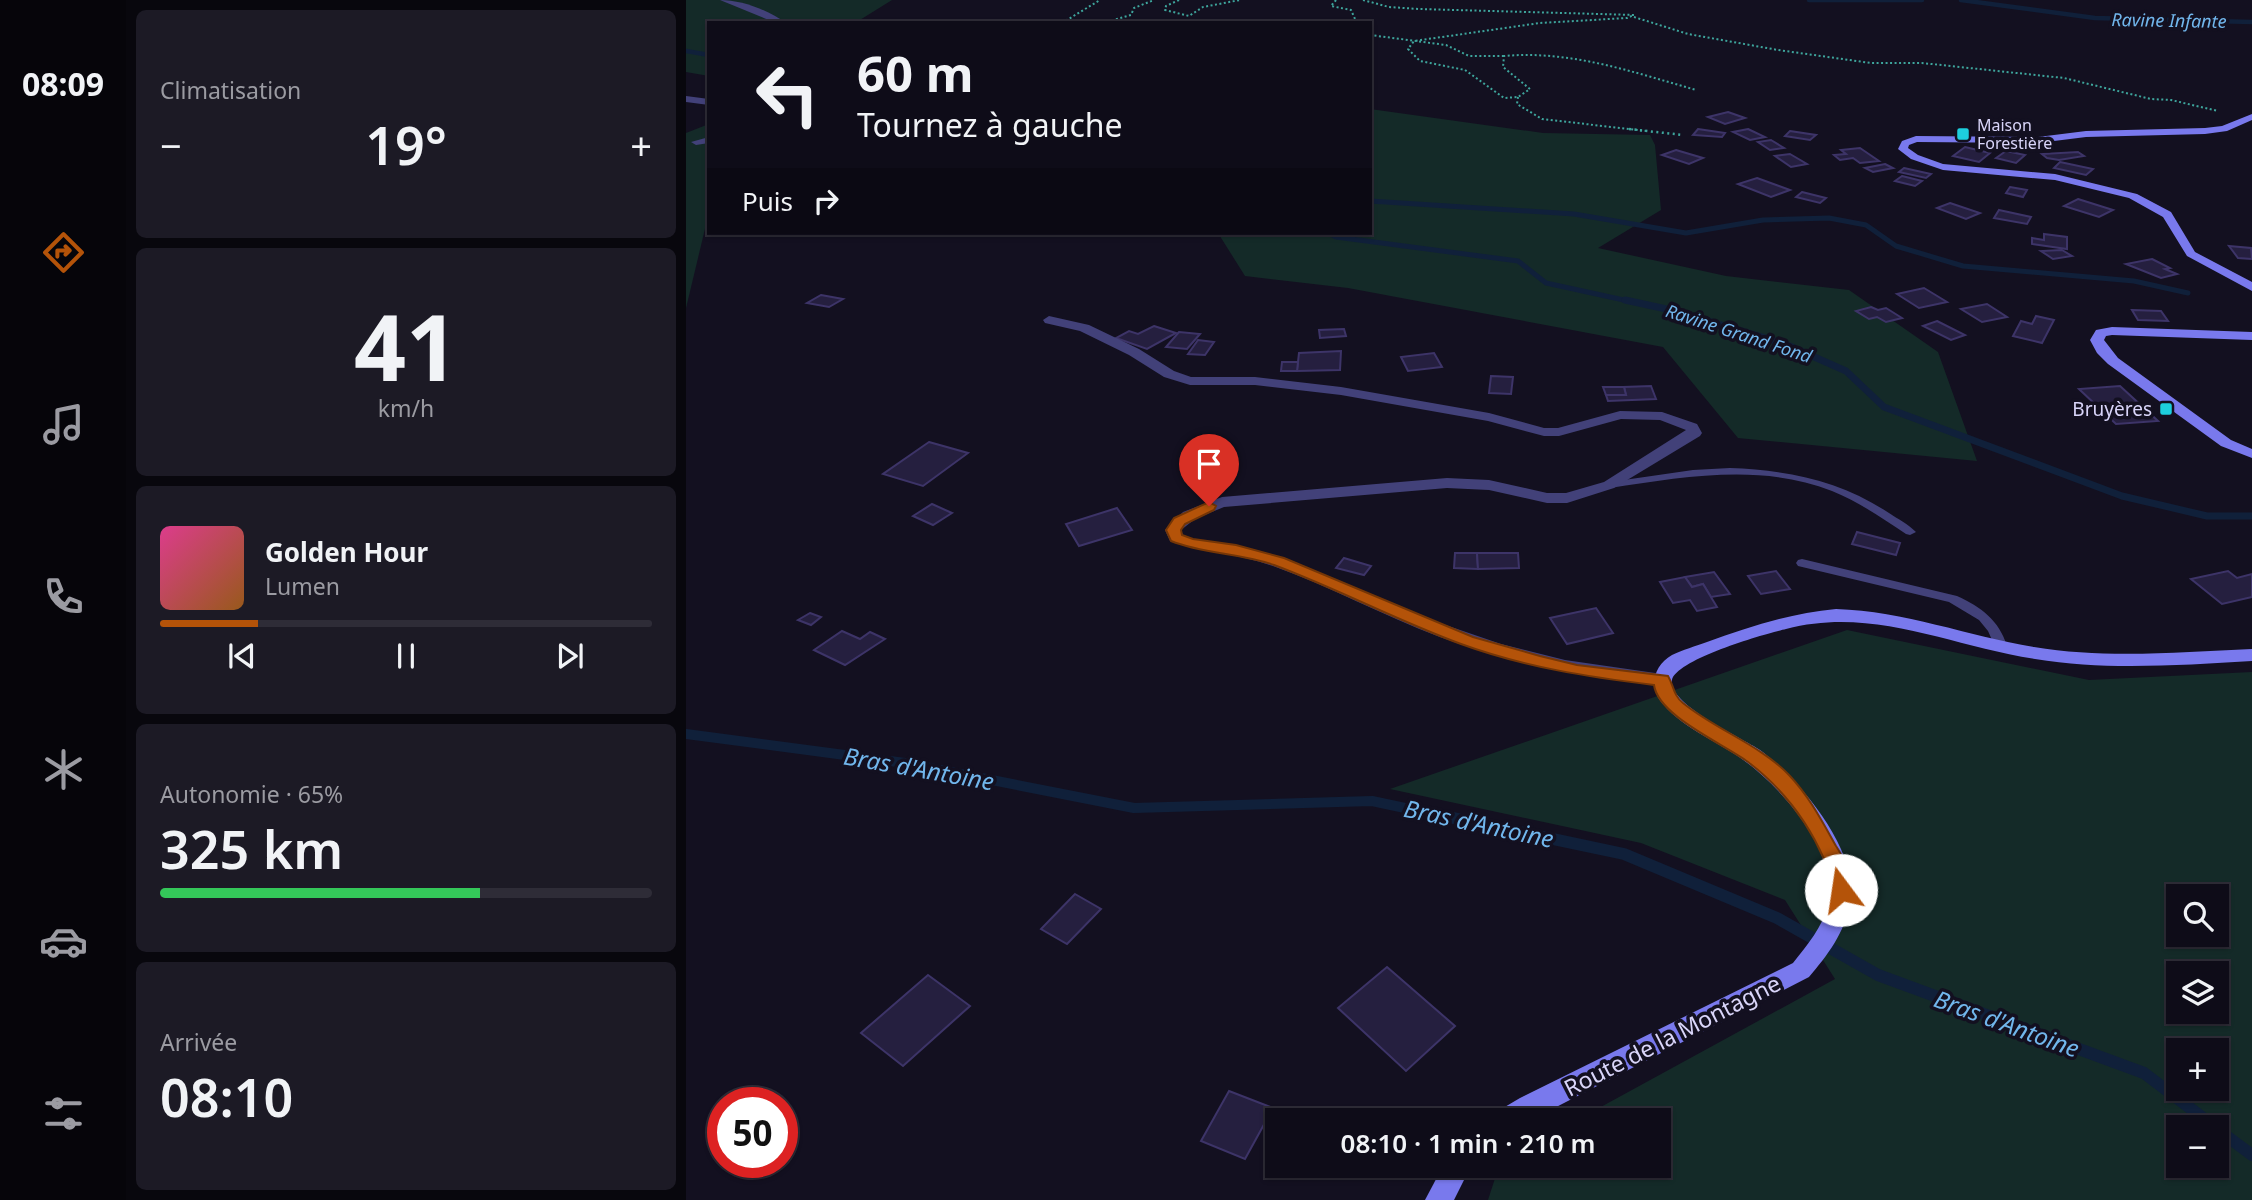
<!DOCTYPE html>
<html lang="fr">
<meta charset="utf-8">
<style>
:root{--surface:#0e0c18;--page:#1c1a25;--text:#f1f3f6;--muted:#9b9ba2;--line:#2e2c37;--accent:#b45309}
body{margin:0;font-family:"Noto Sans",sans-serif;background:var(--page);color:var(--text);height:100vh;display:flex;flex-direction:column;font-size:26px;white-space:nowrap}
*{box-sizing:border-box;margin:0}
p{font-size:23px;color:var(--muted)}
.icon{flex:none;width:38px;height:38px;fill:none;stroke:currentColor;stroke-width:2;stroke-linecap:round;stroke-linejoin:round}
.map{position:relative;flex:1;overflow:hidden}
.sheet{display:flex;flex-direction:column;gap:10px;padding:10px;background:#08070d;width:560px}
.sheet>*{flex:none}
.hud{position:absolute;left:21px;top:21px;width:665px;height:214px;border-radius:0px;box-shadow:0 2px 5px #0004,0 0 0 2px var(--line);background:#0e0c18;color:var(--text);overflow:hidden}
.buttons{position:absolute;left:1480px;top:884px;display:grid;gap:14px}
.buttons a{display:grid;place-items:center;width:63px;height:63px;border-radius:0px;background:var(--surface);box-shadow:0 2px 5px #0004,0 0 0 2px var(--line);font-size:35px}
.speed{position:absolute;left:21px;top:1087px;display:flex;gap:14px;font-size:35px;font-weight:700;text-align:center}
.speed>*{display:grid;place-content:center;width:91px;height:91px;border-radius:50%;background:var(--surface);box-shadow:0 2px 5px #0004,0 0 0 2px var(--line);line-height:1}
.speed .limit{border:10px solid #d22;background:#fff;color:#111}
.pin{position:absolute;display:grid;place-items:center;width:60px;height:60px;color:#fff;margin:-72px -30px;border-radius:50% 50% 50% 0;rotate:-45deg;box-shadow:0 0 7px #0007}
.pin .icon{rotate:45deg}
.me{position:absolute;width:77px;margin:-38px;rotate:346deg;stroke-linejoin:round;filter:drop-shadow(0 0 5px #0008)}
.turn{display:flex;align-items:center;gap:24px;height:147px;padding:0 35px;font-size:32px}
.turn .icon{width:91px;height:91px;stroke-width:2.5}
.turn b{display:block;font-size:49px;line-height:60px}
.then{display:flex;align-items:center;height:66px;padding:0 35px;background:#0003;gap:14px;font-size:26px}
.big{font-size:52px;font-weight:600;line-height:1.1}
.sheet .widget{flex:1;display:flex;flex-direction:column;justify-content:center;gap:10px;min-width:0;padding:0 24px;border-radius:10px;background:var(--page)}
.sheet .dial{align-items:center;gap:0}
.dial b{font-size:91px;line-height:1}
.song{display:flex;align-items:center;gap:21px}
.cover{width:84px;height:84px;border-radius:10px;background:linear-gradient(135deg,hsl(330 70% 55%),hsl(30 70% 35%))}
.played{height:7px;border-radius:4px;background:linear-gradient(90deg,var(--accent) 20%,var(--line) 20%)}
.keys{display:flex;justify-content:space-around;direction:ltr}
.heat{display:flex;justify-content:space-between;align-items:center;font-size:38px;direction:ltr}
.charge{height:10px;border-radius:5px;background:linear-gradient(90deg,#34c759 65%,var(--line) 0)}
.trip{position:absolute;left:579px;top:1108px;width:406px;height:70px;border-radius:0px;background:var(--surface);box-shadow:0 2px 5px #0004,0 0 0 2px var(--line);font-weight:600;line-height:70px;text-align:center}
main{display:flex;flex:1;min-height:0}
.tab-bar{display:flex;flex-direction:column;width:126px;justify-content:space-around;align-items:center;background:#06050a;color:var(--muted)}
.tab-bar .icon{width:49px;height:49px}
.tab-bar .current{color:var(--accent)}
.tab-bar b{font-size:32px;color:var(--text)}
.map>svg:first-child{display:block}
</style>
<main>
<nav class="tab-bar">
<b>08:09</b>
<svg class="icon current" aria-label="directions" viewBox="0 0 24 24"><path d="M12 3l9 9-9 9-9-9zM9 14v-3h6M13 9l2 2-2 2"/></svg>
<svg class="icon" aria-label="music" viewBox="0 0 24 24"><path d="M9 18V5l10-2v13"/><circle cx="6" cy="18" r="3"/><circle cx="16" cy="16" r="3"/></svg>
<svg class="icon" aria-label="phone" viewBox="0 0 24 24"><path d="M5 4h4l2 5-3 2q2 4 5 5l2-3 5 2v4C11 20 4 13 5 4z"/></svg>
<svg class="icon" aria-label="climate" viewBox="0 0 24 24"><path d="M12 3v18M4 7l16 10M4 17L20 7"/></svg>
<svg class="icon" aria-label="car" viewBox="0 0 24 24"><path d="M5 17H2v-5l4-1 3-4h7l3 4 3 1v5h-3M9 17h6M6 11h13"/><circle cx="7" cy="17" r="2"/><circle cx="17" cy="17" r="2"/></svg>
<svg class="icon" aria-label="filters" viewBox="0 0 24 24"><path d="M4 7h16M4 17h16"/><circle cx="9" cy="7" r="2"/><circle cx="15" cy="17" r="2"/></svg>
</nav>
<section class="sheet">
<div class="widget"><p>Climatisation</p>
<div class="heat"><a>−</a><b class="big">19°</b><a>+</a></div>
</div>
<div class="widget dial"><b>41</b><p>km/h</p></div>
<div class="widget">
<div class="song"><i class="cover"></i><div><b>Golden Hour</b><p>Lumen</p></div></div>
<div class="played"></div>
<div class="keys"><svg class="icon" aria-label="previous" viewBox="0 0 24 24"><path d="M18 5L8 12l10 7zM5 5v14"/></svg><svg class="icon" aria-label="pause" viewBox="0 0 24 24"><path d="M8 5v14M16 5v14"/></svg><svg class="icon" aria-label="next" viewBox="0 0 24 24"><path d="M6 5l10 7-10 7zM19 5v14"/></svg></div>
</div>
<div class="widget"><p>Autonomie · 65%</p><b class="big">325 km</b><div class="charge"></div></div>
<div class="widget"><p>Arrivée</p><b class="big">08:10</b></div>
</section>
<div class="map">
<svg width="1566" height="1200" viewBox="0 0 1566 1200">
<rect width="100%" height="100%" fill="#131020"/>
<g fill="#142a28" fill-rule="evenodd">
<polygon points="0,0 206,0 169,23 23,23 23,76 0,72"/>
<polygon points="684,109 857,133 964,135 969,145 975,210 912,248 1040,276 1163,290 1252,352 1291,461 1052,438 977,347 662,288 559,276 532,233 684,233"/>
<polygon points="23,124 23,212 0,308 0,133"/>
<path d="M1161,630L1403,680L1566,672V1200H802L813,1166H973V1120H891L1149,979L1099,900L955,843L704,789ZM1493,896H1531V934H1493ZM1493,973H1531V1012H1493ZM1493,1050H1531V1088H1493ZM1493,1127H1531V1166H1493Z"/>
</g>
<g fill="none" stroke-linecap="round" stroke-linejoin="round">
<g stroke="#10203a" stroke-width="4.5">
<polyline points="1123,0 1236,0"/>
<polyline points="1275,0 1409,18 1566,22"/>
<polyline points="0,51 23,55"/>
</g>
<g stroke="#10203a" stroke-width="5">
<polyline points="684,201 888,214 1000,233 1077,220 1143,218 1180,225 1210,246 1277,266 1448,281 1502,293"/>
<polyline points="643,233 650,237 832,261 860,283 947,302"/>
</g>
<polyline stroke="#10203a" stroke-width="7" points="939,300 985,310 1099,344 1160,371 1198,407 1436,496 1521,516 1566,516"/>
<polyline stroke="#10203a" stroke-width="10" points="0,734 219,763 448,808 686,801 766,818"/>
<g stroke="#10203a" stroke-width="12">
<polyline points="758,816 938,854 1091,918 1192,975 1458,1073 1529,1127"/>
<polyline points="1531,1129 1566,1155"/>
</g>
</g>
<g fill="#251f3f" stroke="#3d3468" stroke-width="2">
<polygon points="1042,112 1059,118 1039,124 1022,117"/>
<polygon points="1012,129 1039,133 1036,137 1007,135"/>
<polygon points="1062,129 1079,137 1064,140 1047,132"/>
<polygon points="1104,131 1130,135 1124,140 1099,136"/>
<polygon points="1085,140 1098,148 1084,150 1072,142"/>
<polygon points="1279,147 1304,153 1293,162 1267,156"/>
<polygon points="1174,148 1193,161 1174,163 1167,158 1154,160 1148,155 1160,154 1155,150"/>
<polygon points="990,150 1017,158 1003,164 976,155"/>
<polygon points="1320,151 1339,155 1330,163 1310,158"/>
<polygon points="1392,152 1398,156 1373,160 1361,158 1356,154"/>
<polygon points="1104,154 1121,164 1105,167 1089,156"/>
<polygon points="1374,162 1407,169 1400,175 1368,168"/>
<polygon points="1199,164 1207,168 1187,172 1179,168"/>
<polygon points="1218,168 1245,174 1240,178 1213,172"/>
<polygon points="1216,176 1236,181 1229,186 1209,181"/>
<polygon points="1071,178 1104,190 1085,197 1052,184"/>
<polygon points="1324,187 1341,190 1337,197 1320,193"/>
<polygon points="1116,192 1140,198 1134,203 1110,197"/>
<polygon points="1392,199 1427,210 1413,217 1378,206"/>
<polygon points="1264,203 1294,213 1280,219 1251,208"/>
<polygon points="1313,210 1345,217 1341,224 1308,218"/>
<polygon points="1358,234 1381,237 1381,249 1346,244 1346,238 1358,240"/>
<polygon points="1543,246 1565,248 1566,259 1552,258"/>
<polygon points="1376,250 1386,256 1367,259 1355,251"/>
<polygon points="1466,259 1484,268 1479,269 1491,274 1475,278 1440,264"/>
<polygon points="1238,288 1261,302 1233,308 1211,294"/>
<polygon points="135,295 157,299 143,307 121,303"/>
<polygon points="1301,304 1321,317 1296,322 1275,309"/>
<polygon points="1185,307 1192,310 1200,308 1216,318 1200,322 1191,317 1183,319 1170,311"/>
<polygon points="1446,310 1475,311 1482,321 1452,320"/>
<polygon points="1350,316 1368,320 1356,343 1327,336 1335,321 1346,324"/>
<polygon points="1251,321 1279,335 1265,340 1237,326"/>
<polygon points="468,326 490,333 461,349 430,338 443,331 452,334"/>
<polygon points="658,329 660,336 634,338 633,330"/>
<polygon points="493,332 514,334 501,349 480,347"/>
<polygon points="512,340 528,342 519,355 502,354"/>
<polygon points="655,351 654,370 611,371 613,353"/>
<polygon points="748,353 756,367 722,371 715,357"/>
<polygon points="596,362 612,362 611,371 595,371"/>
<polygon points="805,376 827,377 825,394 803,393"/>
<polygon points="965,386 970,399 922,401 920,395 940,395 938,387"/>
<polygon points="1434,386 1472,421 1430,424 1393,389"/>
<polygon points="917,387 938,387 940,395 920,395"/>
<polygon points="243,442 282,453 237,486 197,474"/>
<polygon points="246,504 266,513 247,525 227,516"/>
<polygon points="431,508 446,530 393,546 380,524"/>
<polygon points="1171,532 1214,543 1210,555 1166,544"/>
<polygon points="769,553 791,553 792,569 768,568"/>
<polygon points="791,553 832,553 833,568 792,569"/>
<polygon points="658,558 685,566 678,575 650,568"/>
<polygon points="1090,571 1104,589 1075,594 1062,576"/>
<polygon points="1542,571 1551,578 1566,574 1566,597 1536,604 1505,579"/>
<polygon points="1028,572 1044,594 1025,597 1017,584 1006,587 999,577"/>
<polygon points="999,577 1006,587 1017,584 1031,607 1011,611 1004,600 987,603 974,582"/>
<polygon points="910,608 927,633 881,644 864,618"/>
<polygon points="124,613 135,617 125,625 112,620"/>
<polygon points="156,631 174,639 184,632 199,639 159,665 128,650"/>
<polygon points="389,894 415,909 381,944 355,929"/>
<polygon points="701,967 769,1026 720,1071 652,1008"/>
<polygon points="242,975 284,1006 217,1066 175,1033"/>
<polygon points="543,1091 587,1108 559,1159 515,1141"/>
</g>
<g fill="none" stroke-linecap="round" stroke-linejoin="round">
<g stroke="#3ea59c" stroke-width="2" stroke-dasharray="2 2.5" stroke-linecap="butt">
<polyline points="493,0 480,6 479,10 503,16 517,7 554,0"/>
<polyline points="650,0 645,6 665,10 669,19"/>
<path d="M677,0L703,7L733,9L948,15L941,18L854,23L728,41L722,49L734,61L779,70L818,98L832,97L844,89L817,67L818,56C884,50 947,72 1010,90"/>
<polyline points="948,17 1002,34 1092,50 1185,63 1236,63 1378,78 1465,99 1485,100 1532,111"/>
<polyline points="376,23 414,0"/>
<polyline points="417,23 445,15 448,8 468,0"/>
<polyline points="684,35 760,45 783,56 818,56"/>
<polyline points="832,97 831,104 856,119 960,131"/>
</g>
<polyline stroke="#3ea59c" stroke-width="2.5" stroke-dasharray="2 3.5" stroke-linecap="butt" points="943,129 997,135"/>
<g fill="#424179" fill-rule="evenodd">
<path d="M1044,468C1102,470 1155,481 1203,513C1212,519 1222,524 1230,532L1224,535L1220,534C1196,518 1173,502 1146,491C1075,463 998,477 924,488L919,485L924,482L1007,470Z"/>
<path d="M1116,559L1271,596C1295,607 1313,620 1321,646L1320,649H1310L1302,631L1293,620L1263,602L1112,566L1110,563L1112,560Z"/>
</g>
<g fill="#424179" fill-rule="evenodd">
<path d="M34,0C56,0 82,10 100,23H90Z"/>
<polygon points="0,96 23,99 23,105 0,102"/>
<polygon points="23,137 23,143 10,145 5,142"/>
<path d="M363,316L403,325L453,349L488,371L505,377H569L655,387L803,413L858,428H872L934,411L976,412L1011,424L1016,433L1014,436L928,488L881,503H861L803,490L761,488L538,507L509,519L495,530L497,535L508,539L599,558L742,619L815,644L879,660L976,674L983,675L985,680L983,685L976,686C900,677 825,664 754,637C697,616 644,586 587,566C554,554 518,553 484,541L479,530L497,512L536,497L761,478L803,480L861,493H880L918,482L1000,430L974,420L935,419L873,436H858L802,421L655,395L569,385H504L478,377L443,355L394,331L359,323L357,320Z"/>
</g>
<g fill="#7979ed" fill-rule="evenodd">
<polygon points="1566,114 1566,120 1541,131 1519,134 1400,137 1352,143 1231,142 1223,145 1222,148 1232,155 1257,164 1369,174 1451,194 1485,212 1509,252 1566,282 1566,291 1501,256 1477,217 1443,198 1369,180 1257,170 1225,159 1212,149 1216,141 1230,136 1352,137 1400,131 1519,128 1536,126"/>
<polygon points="1426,327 1566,332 1566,340 1426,335 1420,336 1418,340 1432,358 1545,440 1566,449 1566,458 1535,446 1422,364 1411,353 1404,340 1410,330"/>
<path d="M1150,609C1219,611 1281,636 1348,647C1420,659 1494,652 1566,649V661C1494,665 1421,671 1349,659C1264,646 1187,606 1100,629C1078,634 991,659 986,680C981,704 1056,738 1074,750C1113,779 1175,852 1164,904C1159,932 1141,956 1123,977L845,1120H808L812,1111L834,1098L1107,963C1121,945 1137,927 1142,904C1153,854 1098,790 1060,762C1034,742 999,730 977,704C963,688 966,667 986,655C996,650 1010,646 1021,642C1063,627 1105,613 1150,609Z"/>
<polygon points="757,1166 785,1166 768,1200 739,1200"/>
</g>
</g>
<path fill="#b45309" stroke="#753606" stroke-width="2" d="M523,502L530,506L528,510L499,524L495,530L496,535L507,539L550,545L598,558L787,637L854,656L891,665L982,676C988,686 987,695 997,703C1030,730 1073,744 1103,775C1123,796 1136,821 1150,846C1158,858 1169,881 1162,896L1155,898L1148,896C1142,884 1143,871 1138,859C1121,820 1096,788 1062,762C1038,744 972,716 968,685C902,677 838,667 775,644C712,621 652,589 588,565C554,553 517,554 485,541L480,530L488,518Z"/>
<g fill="#1dcedd" stroke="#131020" stroke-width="2.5">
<rect x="1270" y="127" width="14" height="14" rx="3.5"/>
<rect x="1473" y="402" width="14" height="14" rx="3.5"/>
</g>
<g text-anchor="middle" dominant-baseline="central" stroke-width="7" stroke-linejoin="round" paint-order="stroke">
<g font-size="16" fill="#d9d5f9" stroke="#131020" text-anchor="start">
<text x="1291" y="125">Maison<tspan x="1291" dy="18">Forestière</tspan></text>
</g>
<g font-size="18" font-style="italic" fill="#71b6ec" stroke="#131020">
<text transform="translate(1483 20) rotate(1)">Ravine Infante</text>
<text transform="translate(1053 333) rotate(18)">Ravine Grand Fond</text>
</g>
<g font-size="19" fill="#d9d5f9" stroke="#131020" text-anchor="end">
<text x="1466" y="409">Bruyères</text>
</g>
<g font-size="23" fill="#d9d5f9" stroke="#131020">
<text transform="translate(986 1035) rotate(-27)">Route de la Montagne</text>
</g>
<g font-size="24" font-style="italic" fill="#71b6ec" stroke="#131020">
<text transform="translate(233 768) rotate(10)">Bras d'Antoine</text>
<text transform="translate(793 823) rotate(12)">Bras d'Antoine</text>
<text transform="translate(1321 1023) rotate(20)">Bras d'Antoine</text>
</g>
</g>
</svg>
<div class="buttons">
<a><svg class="icon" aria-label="search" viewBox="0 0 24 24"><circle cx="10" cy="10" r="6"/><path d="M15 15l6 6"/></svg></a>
<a><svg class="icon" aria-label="layers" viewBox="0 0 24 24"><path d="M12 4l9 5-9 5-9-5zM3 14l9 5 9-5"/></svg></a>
<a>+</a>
<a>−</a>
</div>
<div class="speed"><div class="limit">50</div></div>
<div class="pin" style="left:523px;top:506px;background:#d93025"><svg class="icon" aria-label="arrive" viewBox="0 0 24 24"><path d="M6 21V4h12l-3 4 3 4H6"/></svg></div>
<svg class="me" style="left:1155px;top:890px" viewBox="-20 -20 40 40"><circle r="19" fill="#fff"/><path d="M0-13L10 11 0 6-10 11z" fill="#b45309"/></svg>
<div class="trip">08:10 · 1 min · 210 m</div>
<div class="hud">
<div class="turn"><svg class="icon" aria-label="left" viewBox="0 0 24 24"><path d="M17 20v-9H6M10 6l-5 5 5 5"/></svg><div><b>60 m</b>Tournez à gauche</div></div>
<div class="then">Puis<svg class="icon" aria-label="right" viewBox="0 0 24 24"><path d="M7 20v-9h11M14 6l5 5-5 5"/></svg></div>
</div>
</div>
</main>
